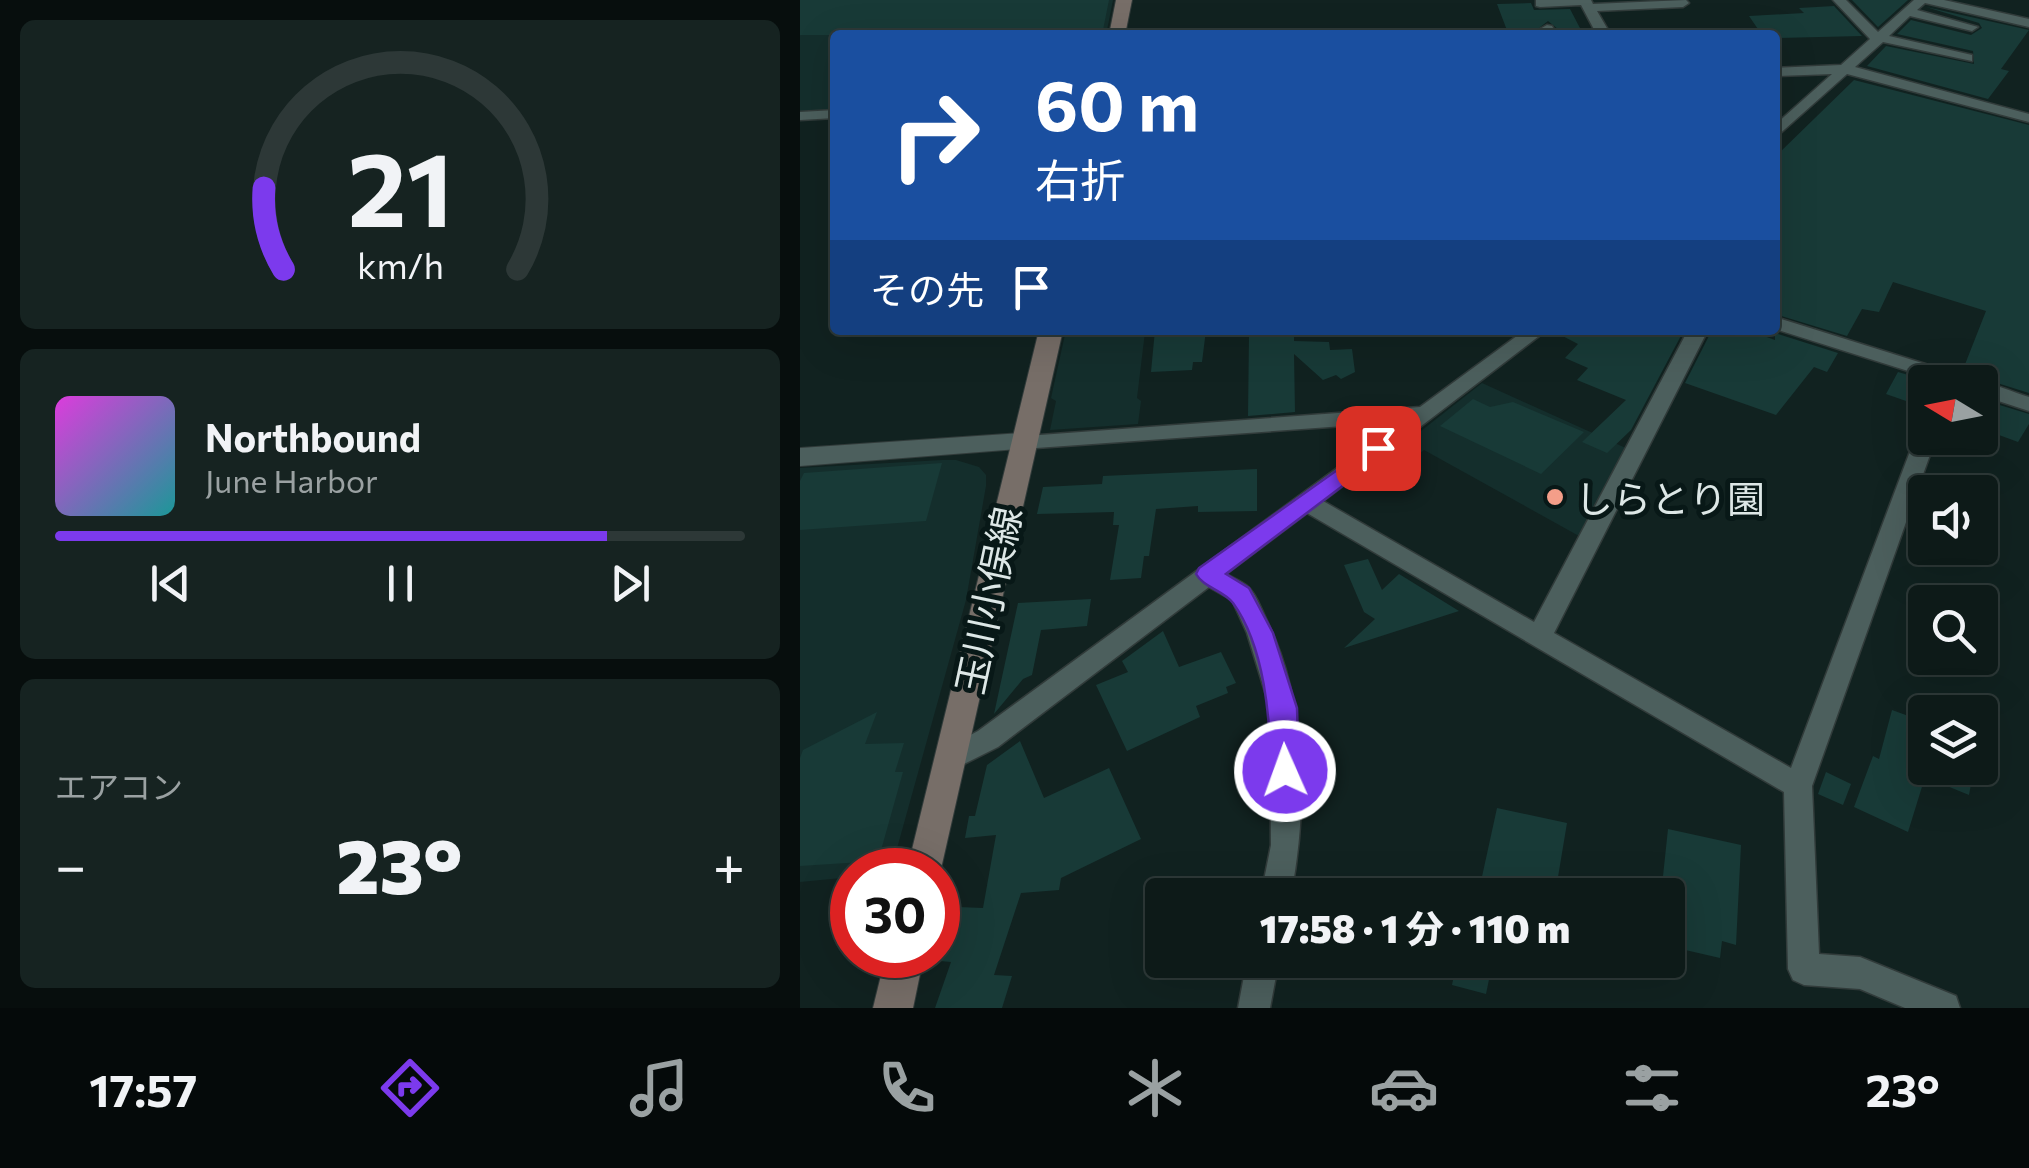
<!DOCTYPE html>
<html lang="ja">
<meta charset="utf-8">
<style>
:root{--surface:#0d1a18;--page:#162321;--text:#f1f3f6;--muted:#9aa1a2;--line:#2d3837;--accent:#7c3aed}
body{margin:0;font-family:Commissioner,"Noto Sans JP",sans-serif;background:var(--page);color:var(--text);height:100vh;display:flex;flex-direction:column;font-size:38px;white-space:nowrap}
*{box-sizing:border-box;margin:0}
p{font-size:32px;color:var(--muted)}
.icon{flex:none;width:55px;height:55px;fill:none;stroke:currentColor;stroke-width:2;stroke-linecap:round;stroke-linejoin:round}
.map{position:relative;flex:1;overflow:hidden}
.details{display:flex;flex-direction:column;gap:20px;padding:20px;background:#070e0d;width:800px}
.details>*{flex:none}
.banner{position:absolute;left:30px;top:30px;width:950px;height:305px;border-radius:10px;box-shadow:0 10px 40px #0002,0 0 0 2px var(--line);background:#1a4fa0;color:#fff;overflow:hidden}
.needle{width:65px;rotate:280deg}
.buttons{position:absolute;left:1108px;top:365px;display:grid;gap:20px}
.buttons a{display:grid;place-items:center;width:90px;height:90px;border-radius:10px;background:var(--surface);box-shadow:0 10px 40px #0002,0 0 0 2px var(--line);font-size:50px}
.speed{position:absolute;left:30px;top:848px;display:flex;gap:20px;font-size:50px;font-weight:700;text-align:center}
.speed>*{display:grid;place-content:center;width:130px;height:130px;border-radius:50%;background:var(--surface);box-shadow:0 10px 40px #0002,0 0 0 2px var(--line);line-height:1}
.speed .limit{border:15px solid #d22;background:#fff;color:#111}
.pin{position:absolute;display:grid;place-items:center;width:85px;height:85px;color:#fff;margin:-42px;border-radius:20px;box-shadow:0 5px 15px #0006}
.me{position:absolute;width:110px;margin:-55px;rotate:358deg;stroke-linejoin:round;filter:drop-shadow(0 0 8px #0008)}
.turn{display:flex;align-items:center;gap:35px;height:210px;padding:0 40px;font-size:45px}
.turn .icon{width:130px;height:130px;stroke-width:2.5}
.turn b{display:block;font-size:70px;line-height:85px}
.then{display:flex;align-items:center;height:95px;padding:0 40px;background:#0003;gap:20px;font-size:38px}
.big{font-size:75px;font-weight:800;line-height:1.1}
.details .card{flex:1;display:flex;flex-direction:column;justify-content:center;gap:15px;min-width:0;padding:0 35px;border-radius:15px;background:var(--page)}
.details .dial{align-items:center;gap:0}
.dial svg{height:260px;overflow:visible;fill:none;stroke:var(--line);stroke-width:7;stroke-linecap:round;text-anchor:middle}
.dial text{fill:var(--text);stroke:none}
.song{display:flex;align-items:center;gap:30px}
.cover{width:120px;height:120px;border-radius:15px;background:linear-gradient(135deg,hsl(300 70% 55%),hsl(180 70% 35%))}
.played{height:10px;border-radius:5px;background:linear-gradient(90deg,var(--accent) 80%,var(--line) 80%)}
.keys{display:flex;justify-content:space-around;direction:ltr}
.heat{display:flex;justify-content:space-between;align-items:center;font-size:55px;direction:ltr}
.trip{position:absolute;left:345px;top:878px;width:540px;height:100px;border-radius:10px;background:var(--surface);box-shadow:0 10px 40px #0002,0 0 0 2px var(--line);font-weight:800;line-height:100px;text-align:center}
.menu{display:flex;height:160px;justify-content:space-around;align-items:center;background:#050a0a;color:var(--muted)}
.menu .icon{width:70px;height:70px}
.menu .active{color:var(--accent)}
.menu b{font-size:45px;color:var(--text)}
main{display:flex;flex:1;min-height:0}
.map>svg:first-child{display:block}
</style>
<main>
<section class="details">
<div class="card dial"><svg viewBox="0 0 100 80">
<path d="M14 69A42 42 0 1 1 86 69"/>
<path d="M14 69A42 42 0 0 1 8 44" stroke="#7c3aed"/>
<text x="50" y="56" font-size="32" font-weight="700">21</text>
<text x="50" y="72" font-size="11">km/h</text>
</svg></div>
<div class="card">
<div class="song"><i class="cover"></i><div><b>Northbound</b><p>June Harbor</p></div></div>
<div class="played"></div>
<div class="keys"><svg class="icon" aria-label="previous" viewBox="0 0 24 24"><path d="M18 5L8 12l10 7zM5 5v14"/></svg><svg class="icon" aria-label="pause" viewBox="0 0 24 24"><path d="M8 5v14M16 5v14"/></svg><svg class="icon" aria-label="next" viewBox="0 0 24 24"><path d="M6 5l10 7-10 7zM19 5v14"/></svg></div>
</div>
<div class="card"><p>エアコン</p>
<div class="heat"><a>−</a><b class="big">23°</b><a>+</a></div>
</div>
</section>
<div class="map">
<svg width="1229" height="1008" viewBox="0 0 1229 1008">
<rect width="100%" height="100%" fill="#112220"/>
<g fill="#142e2c">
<polygon points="0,0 313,0 306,35 35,35 35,110 0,112"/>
<polygon points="266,330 368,330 345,332 337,398 341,401 338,424 250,430 256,401 251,398"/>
<polygon points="682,383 828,449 779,536 624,450 614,458 598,449"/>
<polygon points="142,460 156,460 179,467 186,475 186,486 166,600 91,870 52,870 52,877 0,882 0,468"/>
</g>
<g fill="#183a37">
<polygon points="0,0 309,0 302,35 0,35"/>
<polygon points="1052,0 1108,0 1078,27"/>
<polygon points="731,3 734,10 770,9 781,30 759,30 748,21 734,32 708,33 697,4"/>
<polygon points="1034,6 1062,36 975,38 975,35 962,35 949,16 1004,13 999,8"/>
<polygon points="1126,7 1229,30 1201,69 1209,71 1188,99 1067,66 1086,46 1174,64 1173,51 1097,34 1111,20 1171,35 1182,28 1179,23"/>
<polygon points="1054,80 1229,125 1229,393 1162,372 1186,311 1093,282 1079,312 1062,309 1047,336 975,314 975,157"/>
<polygon points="355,330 406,330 402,362 393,362 392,370 351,372"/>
<polygon points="751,330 884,330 831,430 807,453 782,442 826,400 777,380 788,368 765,358 778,344"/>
<polygon points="912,330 947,330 975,340 975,333 1038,353 1027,372 1014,367 976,415 885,383"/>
<polygon points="494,334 494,341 529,342 530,350 552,349 555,372 541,379 536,375 523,380 494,354 495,412 448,416 449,335"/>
<polygon points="1098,372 1119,378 1106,401 1086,394"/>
<polygon points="673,399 690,407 713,402 784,432 741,474 640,426"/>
<polygon points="1180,399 1229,414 1229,424 1218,442 1180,428"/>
<polygon points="142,463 126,521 0,530 0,481 4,473"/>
<polygon points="457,469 457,511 398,512 398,506 356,509 349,556 344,556 341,578 310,580 319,525 313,525 314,512 237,514 243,487 302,484 303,476"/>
<polygon points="568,559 582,590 599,574 659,611 544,648 575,619 564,612 544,565"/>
<polygon points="291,599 287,626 241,630 232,675 223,679 194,714 218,603"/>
<polygon points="363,631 379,667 421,652 436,683 426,687 428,693 396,706 400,717 327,751 296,685 328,672 322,661"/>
<polygon points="1092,710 1125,722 1125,768 1174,768 1169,795 1125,777 1108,832 1054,807 1073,756 1079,759"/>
<polygon points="77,712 65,744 104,743 95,772 103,772 78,861 0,866 0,758 3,750"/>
<polygon points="220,741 244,798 309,768 341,839 261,878 259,890 221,893 194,975 212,976 202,1008 135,1008 151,962 140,961 158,907 183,908 196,835 165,838 169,816 175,816 187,765"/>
<polygon points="1026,772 1051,784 1043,805 1018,794"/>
<polygon points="697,808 767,823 755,895 678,895"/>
<polygon points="868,829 941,845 936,945 922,941 920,958 868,946 868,895 861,895"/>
<polygon points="657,960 693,960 686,994 652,985"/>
</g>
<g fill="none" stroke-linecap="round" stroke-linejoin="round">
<defs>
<g id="minor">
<polygon points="736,0 791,0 793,4 886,0 889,3 883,7 797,11 811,35 797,35 781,5 740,7 736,6"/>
<polygon points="1033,0 1046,0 1078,32 1114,0 1144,0 1229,19 1229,27 1125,3 1117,10 1178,27 1172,31 1110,16 1089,36 1172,55 1172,61 1083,42 1055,67 1229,114 1229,122 1047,74 975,138 975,125 1032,74 975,76 975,68 1041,65 1070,39"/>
<polygon points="747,25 752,26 757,35 743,35 740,29"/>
<polygon points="924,31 936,32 938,35 917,35"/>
<polygon points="35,110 35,118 0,120 0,112"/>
<polygon points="975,317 1170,378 1173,382 1143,382 975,329"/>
<path d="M725,330H747L523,501L734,622L888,330H908L754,633L991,768L1115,438L1125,431V438H1136L1012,786L1019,954L1060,957L1156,996L1160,1008H1105L1060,989L1004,985L993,980L988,969L984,792L507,513L426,574C433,578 441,581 447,586C456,593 461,609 466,619C507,702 508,806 491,895H461L471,845L470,708L447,633L432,600L409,587L198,747L152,770L142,766L138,758L142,750L178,731L600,422L222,449L214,447L211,442L214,437L620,407Z"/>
<path d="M1177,382C1194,383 1212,392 1229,397V411L1180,395V382Z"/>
<polygon points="447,960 479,960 470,1008 438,1008"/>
</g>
<polygon id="tertiary" points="222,433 235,442 231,448 0,466 0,448"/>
<g id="secondary">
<polygon points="316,0 332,0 325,35 309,35"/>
<polygon points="239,330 263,330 138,882 138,870 107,870"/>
<polygon points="86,955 124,955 113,1008 73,1008"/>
</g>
</defs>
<use href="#minor" stroke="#313b3a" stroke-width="3"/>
<use href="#tertiary" stroke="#313b3a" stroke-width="2"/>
<use href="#secondary" stroke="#313b3a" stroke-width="2"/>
<use href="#minor" fill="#4c5f5d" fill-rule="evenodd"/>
<use href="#tertiary" fill="#4c5f5d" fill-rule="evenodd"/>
<use href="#secondary" fill="#776e68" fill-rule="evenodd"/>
</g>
<path fill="#7c3aed" stroke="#51269a" stroke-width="2.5" d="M578,441L585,443L588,448L585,454L426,574L449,588L473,633L497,708L499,771L495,780L485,784L475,780L471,771C470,719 465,647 433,603C423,590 404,588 396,574L399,568Z"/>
<circle fill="#f49e89" stroke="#081817" stroke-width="4" cx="755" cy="497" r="10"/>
<g text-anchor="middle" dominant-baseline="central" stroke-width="10" stroke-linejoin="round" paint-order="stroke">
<g font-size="38" fill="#dde7e6" stroke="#081817" text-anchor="start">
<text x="775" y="497">しらとり園</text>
</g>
<g font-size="38" fill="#dde7e6" stroke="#081817">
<text transform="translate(187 600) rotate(-78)">玉川小俣線</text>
</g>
</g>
</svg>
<div class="buttons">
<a><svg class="needle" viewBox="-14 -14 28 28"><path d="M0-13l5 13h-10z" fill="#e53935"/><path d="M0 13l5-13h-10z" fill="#9aa1a2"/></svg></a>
<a><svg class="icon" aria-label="sound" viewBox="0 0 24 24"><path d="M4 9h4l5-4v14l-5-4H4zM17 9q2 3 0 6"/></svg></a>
<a><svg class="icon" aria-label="search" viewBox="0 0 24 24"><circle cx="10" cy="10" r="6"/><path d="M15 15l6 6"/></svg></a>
<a><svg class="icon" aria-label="layers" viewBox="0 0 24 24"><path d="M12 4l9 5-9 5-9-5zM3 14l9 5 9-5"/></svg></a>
</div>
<div class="speed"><div class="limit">30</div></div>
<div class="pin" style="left:578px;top:448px;background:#d93025"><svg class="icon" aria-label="arrive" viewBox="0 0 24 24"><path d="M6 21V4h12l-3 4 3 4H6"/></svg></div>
<svg class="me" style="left:485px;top:771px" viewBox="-20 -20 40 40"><circle r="17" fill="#7c3aed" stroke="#fff" stroke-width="3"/><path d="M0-11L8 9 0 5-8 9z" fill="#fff"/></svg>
<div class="trip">17:58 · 1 分 · 110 m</div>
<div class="banner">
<div class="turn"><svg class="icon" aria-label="right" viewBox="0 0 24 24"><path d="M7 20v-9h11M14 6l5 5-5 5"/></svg><div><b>60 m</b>右折</div></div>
<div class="then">その先<svg class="icon" aria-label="arrive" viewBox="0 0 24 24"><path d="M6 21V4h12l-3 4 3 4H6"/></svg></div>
</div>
</div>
</main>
<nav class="menu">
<b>17:57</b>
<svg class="icon active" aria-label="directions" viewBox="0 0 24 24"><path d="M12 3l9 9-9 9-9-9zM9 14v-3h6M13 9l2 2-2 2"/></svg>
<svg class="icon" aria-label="music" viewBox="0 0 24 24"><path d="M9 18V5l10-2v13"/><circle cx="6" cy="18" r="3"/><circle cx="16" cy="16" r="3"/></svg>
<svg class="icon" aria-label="phone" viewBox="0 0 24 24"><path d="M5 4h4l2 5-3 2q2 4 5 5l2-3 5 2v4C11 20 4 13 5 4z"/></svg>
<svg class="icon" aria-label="climate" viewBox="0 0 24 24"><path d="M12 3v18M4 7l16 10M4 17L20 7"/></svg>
<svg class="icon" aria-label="car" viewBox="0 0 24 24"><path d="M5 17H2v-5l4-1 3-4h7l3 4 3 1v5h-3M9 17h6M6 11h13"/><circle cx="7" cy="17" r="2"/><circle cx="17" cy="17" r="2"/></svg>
<svg class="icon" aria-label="filters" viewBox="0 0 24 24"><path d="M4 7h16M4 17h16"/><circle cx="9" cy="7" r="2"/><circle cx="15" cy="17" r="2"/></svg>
<b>23°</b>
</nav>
